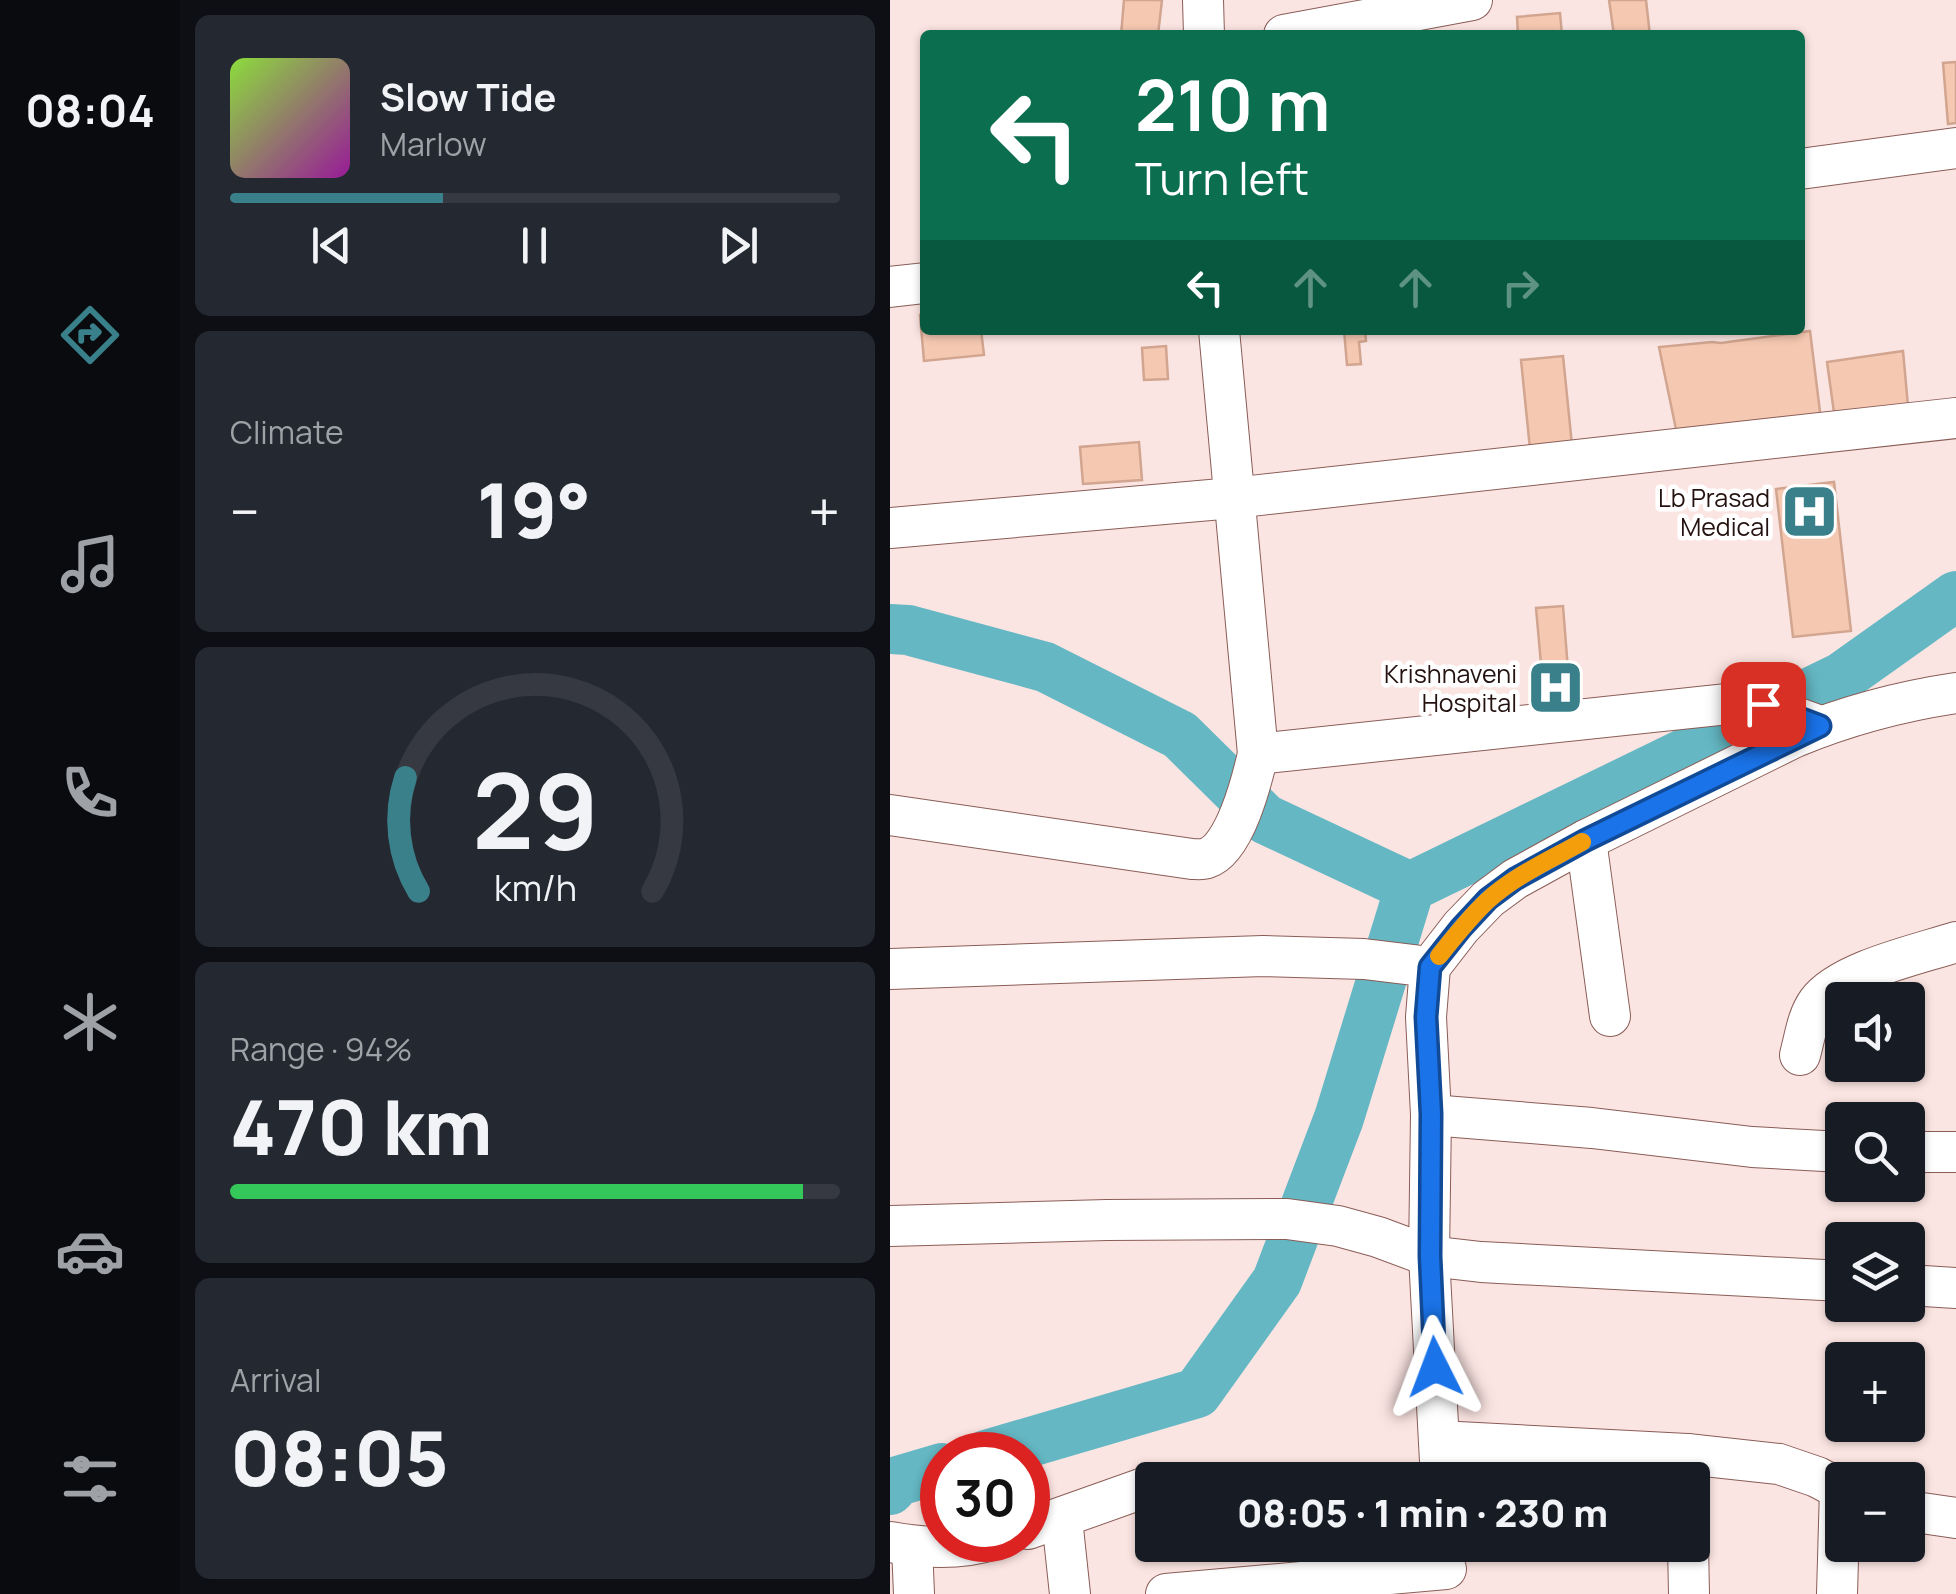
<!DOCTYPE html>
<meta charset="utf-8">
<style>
:root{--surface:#171b24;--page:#242831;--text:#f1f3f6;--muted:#9ea1a6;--line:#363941;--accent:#39808a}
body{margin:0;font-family:Manrope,sans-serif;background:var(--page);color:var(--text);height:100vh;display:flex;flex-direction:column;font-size:38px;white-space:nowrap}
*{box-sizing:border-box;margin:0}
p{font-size:32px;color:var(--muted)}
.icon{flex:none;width:55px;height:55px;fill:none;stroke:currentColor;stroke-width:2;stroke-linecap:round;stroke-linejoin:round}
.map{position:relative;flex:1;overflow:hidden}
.sheet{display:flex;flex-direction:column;gap:15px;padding:15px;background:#0d0f14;width:710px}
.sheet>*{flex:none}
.hud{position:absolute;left:30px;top:30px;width:885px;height:305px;border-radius:10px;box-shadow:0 2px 8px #0004;background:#0b6e4f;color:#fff;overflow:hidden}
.controls{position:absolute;left:935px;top:982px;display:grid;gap:20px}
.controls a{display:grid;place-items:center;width:100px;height:100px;border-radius:10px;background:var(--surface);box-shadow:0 2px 8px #0004;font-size:50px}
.speed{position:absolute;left:30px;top:1432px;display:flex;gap:20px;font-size:50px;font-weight:700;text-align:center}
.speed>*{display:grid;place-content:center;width:130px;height:130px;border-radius:50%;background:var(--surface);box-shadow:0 2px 8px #0004;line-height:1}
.speed .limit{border:15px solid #d22;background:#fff;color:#111}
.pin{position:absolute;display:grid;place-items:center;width:85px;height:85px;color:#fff;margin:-42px;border-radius:20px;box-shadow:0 5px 15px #0006}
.me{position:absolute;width:110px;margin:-55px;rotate:357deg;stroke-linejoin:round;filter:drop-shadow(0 0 8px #0008)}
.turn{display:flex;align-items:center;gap:35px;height:210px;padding:0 50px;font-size:45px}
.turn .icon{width:130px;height:130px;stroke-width:2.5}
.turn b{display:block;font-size:70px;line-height:85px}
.lanes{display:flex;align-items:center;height:95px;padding:0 50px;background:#0003;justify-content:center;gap:50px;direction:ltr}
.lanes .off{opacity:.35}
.big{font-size:75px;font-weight:800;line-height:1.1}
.sheet .card{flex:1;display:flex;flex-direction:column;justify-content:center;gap:15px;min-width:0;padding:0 35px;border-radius:15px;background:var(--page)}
.sheet .dial{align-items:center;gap:0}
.dial svg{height:260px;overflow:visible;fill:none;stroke:var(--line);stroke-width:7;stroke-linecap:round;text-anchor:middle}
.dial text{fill:var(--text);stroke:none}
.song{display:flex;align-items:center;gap:30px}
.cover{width:120px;height:120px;border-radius:15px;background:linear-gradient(135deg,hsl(90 70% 55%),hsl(300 70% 35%))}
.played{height:10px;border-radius:5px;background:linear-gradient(90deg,var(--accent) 35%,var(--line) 35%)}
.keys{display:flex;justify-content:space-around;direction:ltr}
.heat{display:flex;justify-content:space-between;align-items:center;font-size:55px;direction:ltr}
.charge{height:15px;border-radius:8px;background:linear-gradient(90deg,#34c759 94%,var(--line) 0)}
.trip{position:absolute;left:245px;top:1462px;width:575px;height:100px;border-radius:10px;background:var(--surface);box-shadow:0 2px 8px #0004;font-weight:800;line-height:100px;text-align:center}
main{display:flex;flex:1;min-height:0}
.tabs{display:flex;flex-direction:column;width:180px;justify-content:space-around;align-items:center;background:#090b0e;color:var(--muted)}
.tabs .icon{width:70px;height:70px}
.tabs .selected{color:var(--accent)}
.tabs b{font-size:45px;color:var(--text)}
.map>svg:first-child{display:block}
</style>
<main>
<nav class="tabs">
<b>08:04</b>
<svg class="icon selected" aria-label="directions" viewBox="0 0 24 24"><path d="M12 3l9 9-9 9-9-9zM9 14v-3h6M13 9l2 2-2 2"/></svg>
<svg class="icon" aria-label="music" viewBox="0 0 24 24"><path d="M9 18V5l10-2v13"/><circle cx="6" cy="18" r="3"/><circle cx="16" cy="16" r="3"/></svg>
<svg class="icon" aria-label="phone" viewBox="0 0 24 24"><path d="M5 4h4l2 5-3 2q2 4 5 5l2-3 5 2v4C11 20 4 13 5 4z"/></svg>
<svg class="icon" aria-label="climate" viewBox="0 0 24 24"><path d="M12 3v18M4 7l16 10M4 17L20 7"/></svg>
<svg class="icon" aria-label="car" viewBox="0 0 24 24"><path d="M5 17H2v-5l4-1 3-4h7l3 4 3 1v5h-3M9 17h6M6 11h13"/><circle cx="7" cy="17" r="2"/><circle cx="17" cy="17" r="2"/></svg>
<svg class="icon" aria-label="filters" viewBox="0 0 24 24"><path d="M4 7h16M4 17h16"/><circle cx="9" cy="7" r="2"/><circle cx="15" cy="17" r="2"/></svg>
</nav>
<section class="sheet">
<div class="card">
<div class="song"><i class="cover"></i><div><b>Slow Tide</b><p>Marlow</p></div></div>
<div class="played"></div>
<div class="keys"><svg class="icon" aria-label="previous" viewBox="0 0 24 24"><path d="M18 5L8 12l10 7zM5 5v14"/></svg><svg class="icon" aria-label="pause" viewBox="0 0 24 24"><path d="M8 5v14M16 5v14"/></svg><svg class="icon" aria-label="next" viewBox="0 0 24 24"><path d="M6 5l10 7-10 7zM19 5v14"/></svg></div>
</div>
<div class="card"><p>Climate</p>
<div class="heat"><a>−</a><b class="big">19°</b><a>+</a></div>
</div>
<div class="card dial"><svg viewBox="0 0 100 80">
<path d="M14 69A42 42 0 1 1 86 69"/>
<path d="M14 69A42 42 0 0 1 10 34" stroke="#39808a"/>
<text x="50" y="56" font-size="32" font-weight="700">29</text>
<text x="50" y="72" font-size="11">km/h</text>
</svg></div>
<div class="card"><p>Range · 94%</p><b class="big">470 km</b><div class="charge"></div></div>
<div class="card"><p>Arrival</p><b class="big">08:05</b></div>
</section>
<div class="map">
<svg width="1066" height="1594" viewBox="0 0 1066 1594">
<rect width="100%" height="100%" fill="#fbe5e2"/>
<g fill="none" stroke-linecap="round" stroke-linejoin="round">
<g stroke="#64b7c3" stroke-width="50">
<polyline points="0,629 18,630 155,667 290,735 375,819 520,887"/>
<polyline points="96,1455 307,1393 387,1281 449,1118 520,887 952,677 1066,596"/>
<polyline points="0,1490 8,1481 52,1468"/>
</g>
</g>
<g fill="#f5c8b1" stroke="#d1a58f" stroke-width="2.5">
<polygon points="234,0 272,0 268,35 231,35"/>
<polygon points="719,0 756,0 760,35 724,35"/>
<polygon points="670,13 672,35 628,35 627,17"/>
<polygon points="1066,62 1066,123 1058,124 1053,63"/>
<polygon points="30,315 35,315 35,330 91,330 94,355 34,361"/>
<polygon points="454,330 475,330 476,341 469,342 471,364 457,365"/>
<polygon points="920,331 932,428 789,444 769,347 822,342 831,343"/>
<polygon points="276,346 278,379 254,380 252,348"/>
<polygon points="1013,351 1019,417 946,427 937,362"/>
<polygon points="673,356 683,455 641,459 631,360"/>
<polygon points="249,442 252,480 193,484 190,447"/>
<polygon points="944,482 961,631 903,637 886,489"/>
<polygon points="673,606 681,708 655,709 646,608"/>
</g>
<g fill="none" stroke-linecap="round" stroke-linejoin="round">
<defs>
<g id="minor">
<polyline points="313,0 314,35"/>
<polyline points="394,35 582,0"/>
<polyline points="910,169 1066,148"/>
<polyline points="0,287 35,283"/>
<polyline points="329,330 368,754 847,703 873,705 930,726"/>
<polyline points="0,528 343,498 1066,418"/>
<path d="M0,815L302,859C307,859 312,860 317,858C345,849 362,780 368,754"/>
<polyline points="696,840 720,1016"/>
<polyline points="0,969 373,956 474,959 540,967"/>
<path d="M910,1055C915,1037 917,1017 928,1002C951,971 1029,954 1066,942"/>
<polyline points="541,1115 702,1128 862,1147 952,1152"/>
<polyline points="1018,1152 1066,1152"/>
<path d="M0,1226L217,1220L397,1219L448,1226L488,1237L539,1256L541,1115L536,1017L540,967L571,927L598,899L625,879L696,840L905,737C956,716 1012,701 1066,693"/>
<polyline points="1018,1285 1066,1288"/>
<polyline points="549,1441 797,1454 797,1480"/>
<polyline points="797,1454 889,1464 927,1477 952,1490"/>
<polyline points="551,1480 539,1256 591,1262 952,1281"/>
<polyline points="1018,1511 1066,1518"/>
<polyline points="172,1519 180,1594"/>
<polyline points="138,1529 262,1485"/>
<path d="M0,1542C33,1548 70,1550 102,1540"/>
<polyline points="798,1545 799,1594"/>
<polyline points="22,1546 24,1594"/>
<polyline points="276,1594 556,1569"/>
<polyline points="947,1594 950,1489"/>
</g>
</defs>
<use href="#minor" stroke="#8a5d57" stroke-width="42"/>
<use href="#minor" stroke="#fff" stroke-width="40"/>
</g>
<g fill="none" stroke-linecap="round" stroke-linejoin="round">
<defs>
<polyline id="route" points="545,1367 540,1256 541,1114 536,1017 540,967 571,928 598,899 625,879 696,840 930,726 873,704"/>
</defs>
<use href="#route" stroke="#114b97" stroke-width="25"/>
<use href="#route" stroke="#1a73e8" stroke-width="18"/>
<path stroke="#f59e0b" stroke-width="18" d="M549,956C564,937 579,918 597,901C624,876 660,860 692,842"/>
</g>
<defs>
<symbol id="hospital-square" viewBox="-11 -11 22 22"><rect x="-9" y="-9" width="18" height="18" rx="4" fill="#39808a" stroke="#fff"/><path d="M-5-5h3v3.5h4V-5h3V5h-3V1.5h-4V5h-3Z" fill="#fff"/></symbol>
</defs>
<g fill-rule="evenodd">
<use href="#hospital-square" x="888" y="480" width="63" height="63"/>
<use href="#hospital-square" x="634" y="656" width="63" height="63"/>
</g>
<g text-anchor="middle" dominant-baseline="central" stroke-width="9" stroke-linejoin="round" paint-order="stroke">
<g font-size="25" fill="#241210" stroke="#fff" text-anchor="end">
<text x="880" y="497">Lb Prasad<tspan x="880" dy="29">Medical</tspan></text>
<text x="627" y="673">Krishnaveni<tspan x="627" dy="29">Hospital</tspan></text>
</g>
</g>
</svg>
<div class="controls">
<a><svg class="icon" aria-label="sound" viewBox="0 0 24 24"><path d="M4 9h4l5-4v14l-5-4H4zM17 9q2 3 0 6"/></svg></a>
<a><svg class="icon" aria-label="search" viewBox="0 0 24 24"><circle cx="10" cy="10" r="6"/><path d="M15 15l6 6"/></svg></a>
<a><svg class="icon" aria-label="layers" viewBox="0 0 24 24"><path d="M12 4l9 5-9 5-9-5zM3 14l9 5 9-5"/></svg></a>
<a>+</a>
<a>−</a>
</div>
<div class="speed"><div class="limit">30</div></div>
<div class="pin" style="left:873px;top:704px;background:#d93025"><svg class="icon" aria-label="arrive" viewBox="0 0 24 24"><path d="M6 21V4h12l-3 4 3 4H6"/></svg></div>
<svg class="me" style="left:545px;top:1367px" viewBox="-20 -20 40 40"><path d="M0-17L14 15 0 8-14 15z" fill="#1a73e8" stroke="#fff" stroke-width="4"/></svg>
<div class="trip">08:05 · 1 min · 230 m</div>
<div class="hud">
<div class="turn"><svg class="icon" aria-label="left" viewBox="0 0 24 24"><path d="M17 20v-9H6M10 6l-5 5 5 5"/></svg><div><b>210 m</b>Turn left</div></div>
<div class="lanes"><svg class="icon" aria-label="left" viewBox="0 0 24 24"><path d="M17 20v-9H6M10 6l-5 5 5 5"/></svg><svg class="icon off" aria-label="ahead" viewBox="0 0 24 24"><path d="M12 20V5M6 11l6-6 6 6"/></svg><svg class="icon off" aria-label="ahead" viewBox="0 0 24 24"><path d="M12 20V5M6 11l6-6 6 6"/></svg><svg class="icon off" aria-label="right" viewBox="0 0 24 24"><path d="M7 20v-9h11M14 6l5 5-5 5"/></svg></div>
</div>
</div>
</main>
